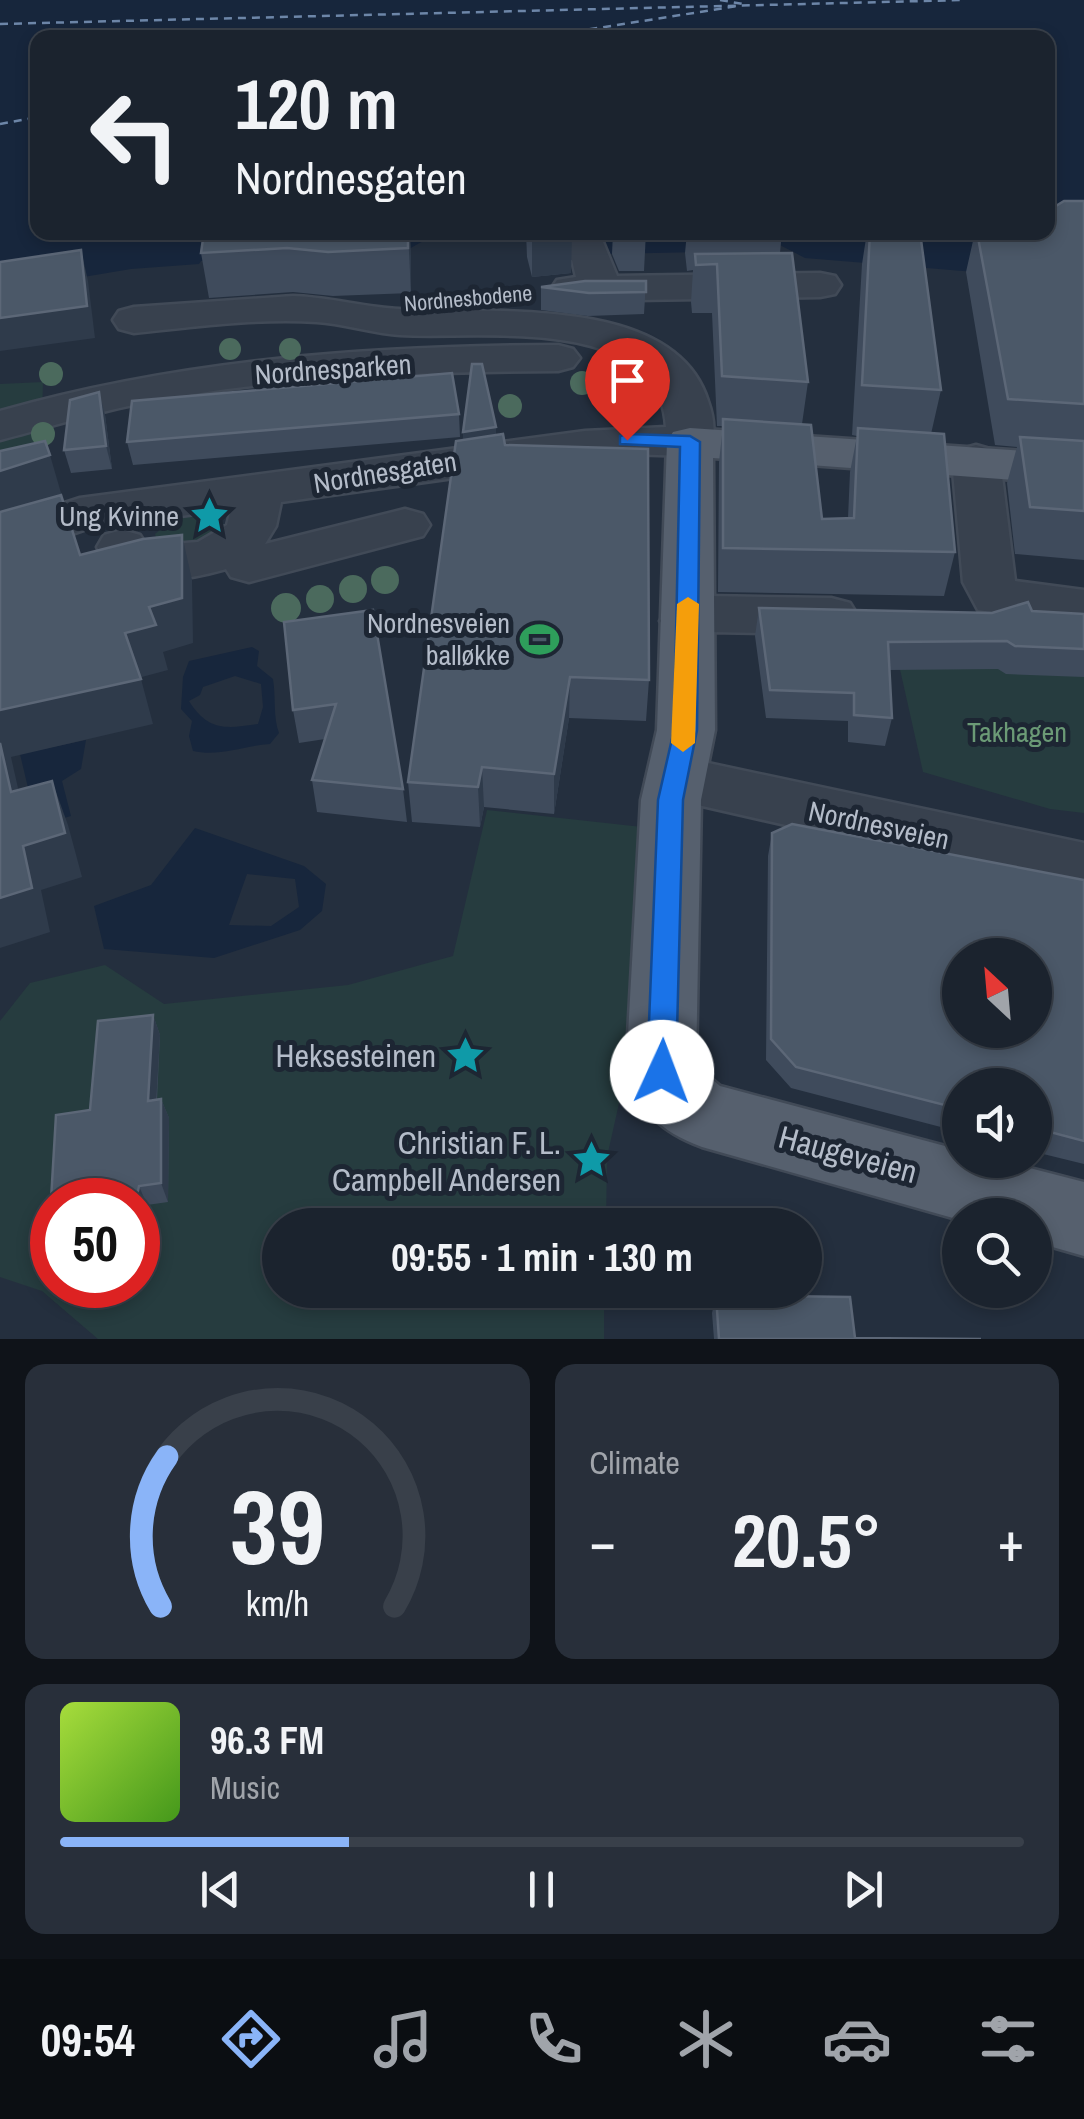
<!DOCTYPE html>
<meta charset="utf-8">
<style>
:root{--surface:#1b232e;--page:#282f3a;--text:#f1f3f6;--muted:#a0a4aa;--line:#39404a;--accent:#8ab4f8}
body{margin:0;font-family:"Archivo Narrow",sans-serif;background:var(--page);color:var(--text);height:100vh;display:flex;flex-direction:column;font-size:38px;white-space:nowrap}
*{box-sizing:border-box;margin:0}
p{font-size:32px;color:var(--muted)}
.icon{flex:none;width:55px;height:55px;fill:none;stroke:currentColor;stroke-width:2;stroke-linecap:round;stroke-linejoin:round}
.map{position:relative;height:1339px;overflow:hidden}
.drawer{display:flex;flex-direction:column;gap:25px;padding:25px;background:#0f1319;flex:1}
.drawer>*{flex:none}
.guide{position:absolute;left:30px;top:30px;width:1025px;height:210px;border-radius:20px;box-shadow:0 5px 15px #0003,0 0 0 2px var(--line);background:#1b232e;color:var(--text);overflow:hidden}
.needle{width:65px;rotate:334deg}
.buttons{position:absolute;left:942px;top:938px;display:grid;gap:20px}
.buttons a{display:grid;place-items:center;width:110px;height:110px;border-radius:50%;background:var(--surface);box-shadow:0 5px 15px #0003,0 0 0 2px var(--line);font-size:50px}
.speed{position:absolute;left:30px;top:1178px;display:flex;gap:20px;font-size:50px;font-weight:700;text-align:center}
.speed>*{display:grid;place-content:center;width:130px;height:130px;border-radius:50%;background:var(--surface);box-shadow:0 5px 15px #0003,0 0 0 2px var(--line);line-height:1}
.speed .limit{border:15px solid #d22;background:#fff;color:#111}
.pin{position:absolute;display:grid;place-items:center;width:85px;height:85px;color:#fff;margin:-102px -42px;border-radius:50% 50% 50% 0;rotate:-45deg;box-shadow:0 0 10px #0007}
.pin .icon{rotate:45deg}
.me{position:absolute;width:110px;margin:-55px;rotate:2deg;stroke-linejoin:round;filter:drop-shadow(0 0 8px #0008)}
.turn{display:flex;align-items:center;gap:35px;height:210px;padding:0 40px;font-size:45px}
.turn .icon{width:130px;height:130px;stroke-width:2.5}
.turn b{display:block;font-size:70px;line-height:85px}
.big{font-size:75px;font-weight:700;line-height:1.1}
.drawer .card{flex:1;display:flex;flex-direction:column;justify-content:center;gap:15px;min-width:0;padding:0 35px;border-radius:20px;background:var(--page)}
.drawer .dial{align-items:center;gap:0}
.dial svg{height:260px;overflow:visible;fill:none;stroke:var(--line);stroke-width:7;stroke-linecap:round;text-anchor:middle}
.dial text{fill:var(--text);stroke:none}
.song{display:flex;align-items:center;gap:30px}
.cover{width:120px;height:120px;border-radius:15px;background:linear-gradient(135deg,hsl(80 70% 55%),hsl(100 70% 35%))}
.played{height:10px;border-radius:5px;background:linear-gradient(90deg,var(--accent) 30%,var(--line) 30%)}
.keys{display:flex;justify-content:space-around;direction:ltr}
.heat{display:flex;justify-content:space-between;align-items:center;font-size:55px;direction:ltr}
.drawer .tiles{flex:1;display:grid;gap:25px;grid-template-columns:1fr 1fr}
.card:last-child{grid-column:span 2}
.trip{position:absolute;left:262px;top:1208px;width:560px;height:100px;border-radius:50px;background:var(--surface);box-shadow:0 5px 15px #0003,0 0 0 2px var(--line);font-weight:700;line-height:100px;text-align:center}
.tab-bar{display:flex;height:160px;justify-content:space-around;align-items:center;background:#0b0e12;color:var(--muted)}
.tab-bar .icon{width:70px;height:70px}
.tab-bar .current{color:var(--accent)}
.tab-bar b{font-size:45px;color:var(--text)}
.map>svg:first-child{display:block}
</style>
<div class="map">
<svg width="1084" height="1339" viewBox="0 0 1084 1339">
<rect width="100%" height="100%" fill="#242f3e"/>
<g fill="#263c3f" fill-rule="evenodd">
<polygon points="43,382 40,481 0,493 0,384"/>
<path d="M198,512L219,516L224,525C212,553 182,545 157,542L155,534L175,518Z"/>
<polygon points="897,656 1084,673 1084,813 1050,809 923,772"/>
<path d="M487,810L642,827L626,1072L607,1157L606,1225H280V1290H604V1339H98L42,1291L0,1277V1021L30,983L105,965L164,1004L348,985L453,956ZM52,1200H138V1285H52Z"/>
</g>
<g fill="#17263c" fill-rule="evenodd">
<polygon points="0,0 1084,0 1084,250 975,272 805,258 776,243 774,233 1048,232 1048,38 38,38 38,232 438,233 405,251 201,261 199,264 131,269 0,291"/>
<polygon points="556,233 698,233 702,252 605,254"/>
<path d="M252,647L259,651L257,666L273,679C276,697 273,718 279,733L270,744C243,746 219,757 193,751L189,736L192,721L181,709L183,677L189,661ZM235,676L261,684L263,707L258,724C225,729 208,731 189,701L200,695L203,687Z"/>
<polygon points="86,740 81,769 62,781 71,816 37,826 20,754"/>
<path d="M195,828L304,866L326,884L322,911L300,930L214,958L104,949L94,906L151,885ZM247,874L295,879L299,907L271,926L229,925Z"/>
</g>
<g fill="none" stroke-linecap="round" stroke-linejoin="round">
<g stroke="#6d86a8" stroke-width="2.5" stroke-dasharray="8 6" stroke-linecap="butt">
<polyline points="720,0 743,4"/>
<polyline points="0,24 964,0"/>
<polyline points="534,38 738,6"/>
<polyline points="0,124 38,117"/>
</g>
<defs>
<g id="minor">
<polygon points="552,234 603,242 617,276 820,273 835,276 841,285 835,294 820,297 572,301 557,298 551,289 557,280 576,277 572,260 538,254 532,246 538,238"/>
<path d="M293,296C329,297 363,307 399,309C487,315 674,292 708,401C714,418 717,437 707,452L690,456L627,454L281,502L276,526L265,544L405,509L423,514L430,525L423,536L249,582L231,577L226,569C187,580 151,585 112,574L97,547L104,535L122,530L140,535L147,546L198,542L227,525L231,509L87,529L0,559V524L80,498L585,431L666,427C660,312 479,340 400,335C372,333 345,324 317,322C256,318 194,327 134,333L119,329L113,320L119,311L134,307Z"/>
<path d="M558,345L573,349L580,358L573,367L558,371C416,372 272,376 133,405C88,414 44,429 0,440V411C183,359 369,346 558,345Z"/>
<polygon points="976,445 993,450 1000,460 1015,581 1084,590 1084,626 978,610 963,582 952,460 959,450"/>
<polygon points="707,596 831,598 850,603 858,616 850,629 831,634 711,632 687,640 668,634 660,621 668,608"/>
<polygon points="675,756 1084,843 1084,893 654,795 646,779 654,763"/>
</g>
<path id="major" d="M690,428L1084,455V485L713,458L715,730L701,800L696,1066L720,1086L960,1150V1160H999L1084,1182V1256L1035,1242V1215H960V1220L702,1147C657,1130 646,1114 626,1071L641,800L657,730L667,442L673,432Z"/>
</defs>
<use href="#minor" stroke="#414a57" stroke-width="5"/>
<use href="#major" stroke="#414a57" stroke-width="5"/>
<use href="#minor" fill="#38414e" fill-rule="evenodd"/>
<use href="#major" fill="#56606e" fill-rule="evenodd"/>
</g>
<g fill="#4b6a5d">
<circle cx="230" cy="349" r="11"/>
<circle cx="290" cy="349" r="11"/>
<circle cx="51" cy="374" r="12"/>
<circle cx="582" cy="383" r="12"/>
<circle cx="634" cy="399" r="12"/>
<circle cx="510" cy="406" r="12"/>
<circle cx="43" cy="434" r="12"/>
<circle cx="385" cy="580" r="14"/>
<circle cx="353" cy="589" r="14"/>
<circle cx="320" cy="599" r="14"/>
<circle cx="286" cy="608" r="15"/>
</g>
<g fill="#3f4b5c">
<polygon points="1084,201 1084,560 1015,554 1007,483 1017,447 995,445 966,272 975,232 1048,232"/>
<polygon points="204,232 410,232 411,293 333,296 293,292 209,298 201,253"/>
<polygon points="526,232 571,232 571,273 532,277 527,257"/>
<polygon points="613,232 646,232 644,271 619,271 612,254"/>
<polygon points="687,232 782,232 780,253 808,382 802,424 822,519 848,518 850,472 857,436 852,435 862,264 867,232 920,232 941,390 931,434 955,552 944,596 718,592 719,462 723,426 717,426 712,313 692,313 691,302 693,270 687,271 685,253"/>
<polygon points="646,281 644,314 588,316 541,310 541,287"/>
<polygon points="99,392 105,415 112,469 71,473 64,450"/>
<polygon points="459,414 460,437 133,465 127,442"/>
<polygon points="463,432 496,435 505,445 649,680 646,721 569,718 554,814 484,807 480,827 412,822 408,782 463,440"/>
<polygon points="759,608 992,613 1032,611 1084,614 1084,677 1006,674 998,669 890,670 892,718 885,746 848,742 848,721 766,718 755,636"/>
<polygon points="284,622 403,789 407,822 317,812 312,780 325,739 299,743 293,710"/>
<polygon points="772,833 1084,880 1084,1164 1035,1152 1035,1085 960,1085 960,1132 791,1088 766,1060 768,856"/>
<polygon points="153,1015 160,1035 157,1100 161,1099 169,1118 168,1202 147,1205 143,1224 138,1224 138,1200 52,1200 52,1203 51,1200"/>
<polygon points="716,1295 855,1338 981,1339 714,1339 712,1313"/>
</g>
<g fill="#2f3b4b">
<polygon points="408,232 410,232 411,255 411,293"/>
<polygon points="572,234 571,273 532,277 532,239"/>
<polygon points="81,250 88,281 95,338 0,351 0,318"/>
<polygon points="99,392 105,415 112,469 106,446"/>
<polygon points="496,427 496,439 463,443 463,432"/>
<polygon points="50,455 63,500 0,521 0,471"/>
<polygon points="182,535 192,580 193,643 163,652 168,670 138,678 125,633 149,607"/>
<polygon points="570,677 569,718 554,814 554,774"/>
<polygon points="141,679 153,724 11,757 29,837 11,792 0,743 0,710"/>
<polygon points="482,767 484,807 480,827 478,787"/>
<polygon points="52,781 68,825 82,877 41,890 50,932 0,948 0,898"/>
<polygon points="153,1015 160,1035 155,1121 148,1101"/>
<polygon points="161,1099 169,1118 168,1202 161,1183"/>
<polygon points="139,1186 147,1205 143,1224 138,1212 138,1200 136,1200"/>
</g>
<g fill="#4b5868" stroke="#5c6777" stroke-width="2.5" fill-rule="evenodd">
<polygon points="1064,201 1084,201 1084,404 1008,399 977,232 1048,232 1048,211"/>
<polygon points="204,232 408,232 408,248 328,252 287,248 201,253"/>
<polygon points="530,232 571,232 572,234 532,239"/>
<polygon points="870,232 920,232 941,390 862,385"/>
<polygon points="81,250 87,306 0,318 0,262"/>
<polygon points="792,253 808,382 722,376 717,264 696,265 695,254"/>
<polygon points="585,281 646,281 646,292 589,293 541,287"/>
<polygon points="472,364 482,364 496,427 463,432"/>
<polygon points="452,373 459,414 127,442 132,401"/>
<polygon points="99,392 106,446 64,450 70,400"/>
<polygon points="723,419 811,425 822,519 854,518 858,428 944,434 955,552 723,548"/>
<polygon points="503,434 505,445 648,449 649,680 570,677 554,774 482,767 478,787 408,782 456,441"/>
<polygon points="1020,437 1084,441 1084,511 1030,507"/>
<polygon points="45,441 50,455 0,471 0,451"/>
<polygon points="61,495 80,555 143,539 182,535 182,598 149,607 156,625 125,633 141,679 0,710 0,512"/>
<polygon points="1028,602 1032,611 1084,614 1084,649 1015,646 1007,641 888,642 892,718 854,715 854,693 770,690 759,608 992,613"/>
<polygon points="373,610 403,789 312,780 336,704 293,710 284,622"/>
<polygon points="0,743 11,792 52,781 65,833 23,846 32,888 0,898"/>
<path d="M792,824L1084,880V1141L1035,1128V1085H960V1109L796,1067L771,1039L772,833ZM960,955H1035V1030H960Z"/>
<polygon points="153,1015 148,1101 161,1099 161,1183 139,1186 136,1200 74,1200 74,1196 51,1200 56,1115 90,1110 98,1021"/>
<polygon points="716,1295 850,1297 855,1338 981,1339 719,1339"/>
</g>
<polygon fill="#1a73e8" stroke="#114b97" stroke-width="2.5" points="627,434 690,436 700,442 697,730 683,800 676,1072 672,1081 662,1085 651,1081 647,1072 658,800 674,730 680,447 620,444 620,436"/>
<polygon fill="#f59e0b" points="688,597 699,604 695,743 683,752 671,743 677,604"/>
<defs>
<symbol id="sight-bare" viewBox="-9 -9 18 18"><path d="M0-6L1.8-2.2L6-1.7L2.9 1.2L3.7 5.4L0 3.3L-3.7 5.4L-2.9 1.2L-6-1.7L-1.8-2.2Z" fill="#0f9aa8" stroke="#1d2633" stroke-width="2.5" paint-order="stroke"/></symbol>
<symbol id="stadium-bare" viewBox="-9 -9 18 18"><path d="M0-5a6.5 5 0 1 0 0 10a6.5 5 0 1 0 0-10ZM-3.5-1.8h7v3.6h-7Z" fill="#2e9e5b" stroke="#1d2633" stroke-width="2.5" paint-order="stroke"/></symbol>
</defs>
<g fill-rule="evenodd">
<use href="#sight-bare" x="182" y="488" width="55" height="55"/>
<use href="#stadium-bare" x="512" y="612" width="55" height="55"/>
<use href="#sight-bare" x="438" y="1028" width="55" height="55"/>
<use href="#sight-bare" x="564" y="1132" width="55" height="55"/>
</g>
<g text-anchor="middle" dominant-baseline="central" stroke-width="10" stroke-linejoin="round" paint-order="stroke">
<g font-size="22" fill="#b4bcc9" stroke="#1d2633">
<text transform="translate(468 298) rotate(-5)">Nordnesbodene</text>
</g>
<g font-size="28" fill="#b4bcc9" stroke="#1d2633">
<text transform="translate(333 369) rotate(-4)">Nordnesparken</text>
<text transform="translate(385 472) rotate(-9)">Nordnesgaten</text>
<text transform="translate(879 825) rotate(12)">Nordnesveien</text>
</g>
<g font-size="28" fill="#b4bcc9" stroke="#1d2633" text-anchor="end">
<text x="179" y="516">Ung Kvinne</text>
<text x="510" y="623">Nordnesveien<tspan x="510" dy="32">balløkke</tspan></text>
</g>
<g font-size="28" fill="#6b9a76" stroke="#1d2633">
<text x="1017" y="732">Takhagen</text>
</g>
<g font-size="32" fill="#b4bcc9" stroke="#1d2633" text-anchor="end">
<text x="436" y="1055">Heksesteinen</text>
<text x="561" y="1142">Christian F. L.<tspan x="561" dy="37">Campbell Andersen</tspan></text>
</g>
<g font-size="32" fill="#b4bcc9" stroke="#1d2633">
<text transform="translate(848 1154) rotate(15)">Haugeveien</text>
</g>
</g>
</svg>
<div class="buttons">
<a><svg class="needle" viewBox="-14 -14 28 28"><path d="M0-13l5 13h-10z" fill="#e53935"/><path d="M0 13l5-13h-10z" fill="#a0a4aa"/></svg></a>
<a><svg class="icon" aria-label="sound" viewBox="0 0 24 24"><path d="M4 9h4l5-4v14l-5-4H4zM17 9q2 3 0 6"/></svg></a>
<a><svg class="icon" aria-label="search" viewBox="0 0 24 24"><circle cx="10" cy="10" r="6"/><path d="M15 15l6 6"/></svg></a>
</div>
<div class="speed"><div class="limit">50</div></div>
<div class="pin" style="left:627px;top:440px;background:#d93025"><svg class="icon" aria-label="arrive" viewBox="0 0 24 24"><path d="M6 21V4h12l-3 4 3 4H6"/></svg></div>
<svg class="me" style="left:662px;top:1072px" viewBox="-20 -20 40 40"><circle r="19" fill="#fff"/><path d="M0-13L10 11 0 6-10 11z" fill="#1a73e8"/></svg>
<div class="trip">09:55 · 1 min · 130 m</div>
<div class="guide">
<div class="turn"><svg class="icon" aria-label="left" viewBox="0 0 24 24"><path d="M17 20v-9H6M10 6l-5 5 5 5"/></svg><div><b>120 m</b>Nordnesgaten</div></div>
</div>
</div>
<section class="drawer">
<div class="tiles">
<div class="card dial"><svg viewBox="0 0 100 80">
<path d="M14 69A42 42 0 1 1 86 69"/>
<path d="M14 69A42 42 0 0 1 16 23" stroke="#8ab4f8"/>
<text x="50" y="56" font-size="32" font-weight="700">39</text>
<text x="50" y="72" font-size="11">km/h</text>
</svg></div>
<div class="card"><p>Climate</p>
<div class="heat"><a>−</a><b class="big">20.5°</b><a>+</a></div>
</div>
<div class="card">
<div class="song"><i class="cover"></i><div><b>96.3 FM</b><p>Music</p></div></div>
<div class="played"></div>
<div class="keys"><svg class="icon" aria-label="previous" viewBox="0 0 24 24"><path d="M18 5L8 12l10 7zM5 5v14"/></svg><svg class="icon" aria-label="pause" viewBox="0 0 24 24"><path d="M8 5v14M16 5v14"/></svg><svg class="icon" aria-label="next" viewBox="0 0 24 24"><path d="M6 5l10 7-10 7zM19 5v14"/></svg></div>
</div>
</div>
</section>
<nav class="tab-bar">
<b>09:54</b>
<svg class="icon current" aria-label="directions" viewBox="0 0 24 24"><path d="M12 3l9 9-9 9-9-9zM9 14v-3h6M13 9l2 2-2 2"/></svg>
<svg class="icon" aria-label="music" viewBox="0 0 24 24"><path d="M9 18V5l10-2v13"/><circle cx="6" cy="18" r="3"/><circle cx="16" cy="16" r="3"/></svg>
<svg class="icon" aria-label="phone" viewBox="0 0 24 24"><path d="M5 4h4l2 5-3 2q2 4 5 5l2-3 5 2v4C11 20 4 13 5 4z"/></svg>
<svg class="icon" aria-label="climate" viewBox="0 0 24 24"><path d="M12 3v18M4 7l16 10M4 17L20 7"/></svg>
<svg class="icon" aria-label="car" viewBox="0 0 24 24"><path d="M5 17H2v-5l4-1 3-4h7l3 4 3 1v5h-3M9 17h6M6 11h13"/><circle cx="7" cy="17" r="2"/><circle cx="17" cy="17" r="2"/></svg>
<svg class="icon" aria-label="filters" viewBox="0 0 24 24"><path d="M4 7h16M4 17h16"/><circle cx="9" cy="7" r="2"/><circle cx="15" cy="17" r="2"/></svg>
</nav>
